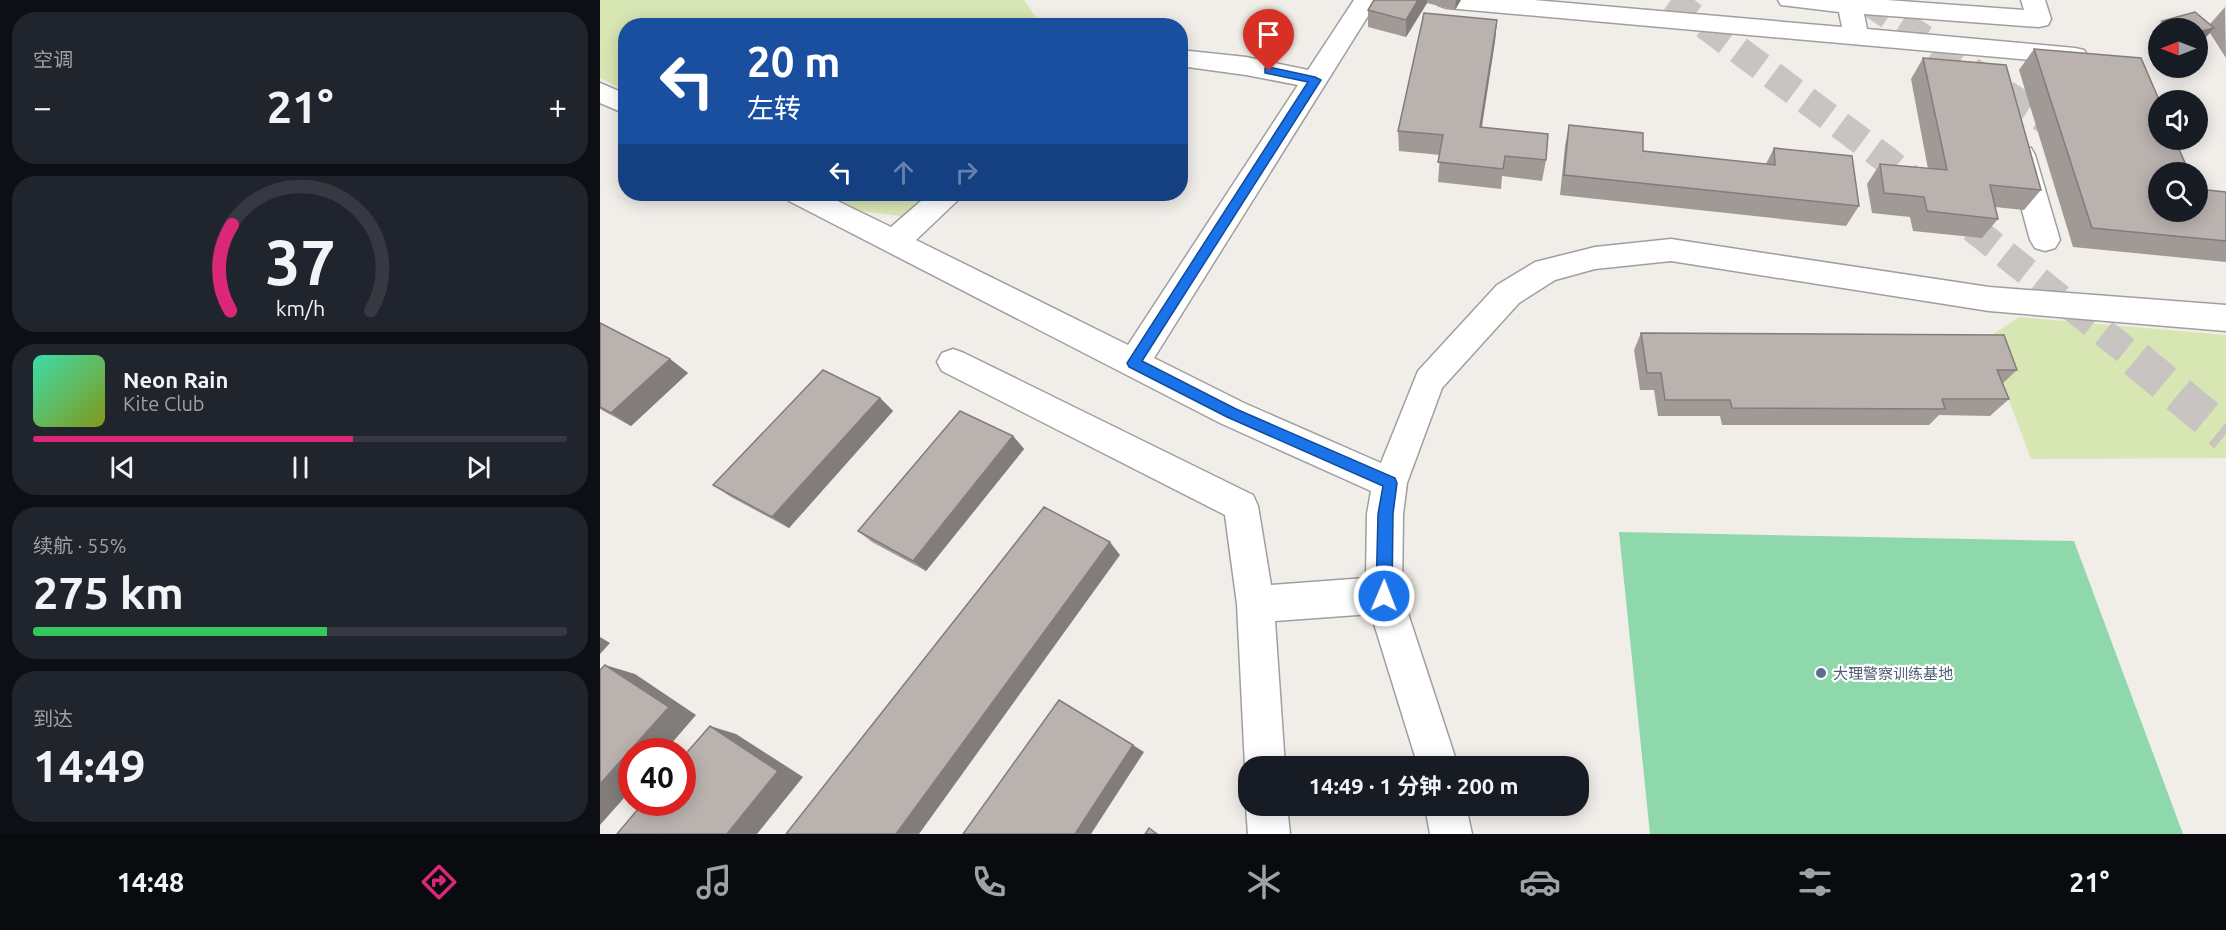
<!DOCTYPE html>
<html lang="zh">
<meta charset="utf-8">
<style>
:root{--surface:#171b24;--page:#20242c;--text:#f1f3f6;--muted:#9ea1a6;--line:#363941;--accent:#db2777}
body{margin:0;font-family:Ubuntu,"Noto Sans SC",sans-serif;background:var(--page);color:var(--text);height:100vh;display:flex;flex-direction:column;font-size:22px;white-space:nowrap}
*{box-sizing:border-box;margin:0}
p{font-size:20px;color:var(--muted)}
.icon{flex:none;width:33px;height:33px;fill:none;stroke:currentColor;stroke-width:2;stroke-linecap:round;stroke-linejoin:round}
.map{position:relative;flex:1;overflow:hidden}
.details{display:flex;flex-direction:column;gap:12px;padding:12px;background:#0d0f14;width:600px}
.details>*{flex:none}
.hud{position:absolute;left:18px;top:18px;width:570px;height:183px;border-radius:24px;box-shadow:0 3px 15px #0003;background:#1a4fa0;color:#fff;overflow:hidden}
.needle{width:39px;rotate:270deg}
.buttons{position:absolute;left:1548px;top:18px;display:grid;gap:12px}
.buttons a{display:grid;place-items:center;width:60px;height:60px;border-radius:50%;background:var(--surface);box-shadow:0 3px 15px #0003;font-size:30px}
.speed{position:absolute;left:18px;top:738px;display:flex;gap:12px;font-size:30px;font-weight:700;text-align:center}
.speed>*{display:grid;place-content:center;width:78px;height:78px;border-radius:50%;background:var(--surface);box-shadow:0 3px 15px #0003;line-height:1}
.speed .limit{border:9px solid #d22;background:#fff;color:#111}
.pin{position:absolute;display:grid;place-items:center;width:51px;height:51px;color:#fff;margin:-62px -26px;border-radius:50% 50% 50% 0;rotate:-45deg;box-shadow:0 0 6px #0007}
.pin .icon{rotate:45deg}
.me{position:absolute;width:66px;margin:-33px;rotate:1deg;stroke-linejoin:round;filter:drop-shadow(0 0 4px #0008)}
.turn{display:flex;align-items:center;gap:21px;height:126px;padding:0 30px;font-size:27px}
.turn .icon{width:78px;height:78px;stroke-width:2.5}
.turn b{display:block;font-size:42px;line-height:51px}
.lanes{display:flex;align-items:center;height:57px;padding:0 30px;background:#0003;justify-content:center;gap:30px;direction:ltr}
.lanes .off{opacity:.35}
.big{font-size:45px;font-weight:700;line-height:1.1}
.details .widget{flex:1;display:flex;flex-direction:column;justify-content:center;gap:9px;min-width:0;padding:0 21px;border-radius:24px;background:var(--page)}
.details .dial{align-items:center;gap:0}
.dial svg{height:156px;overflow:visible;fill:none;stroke:var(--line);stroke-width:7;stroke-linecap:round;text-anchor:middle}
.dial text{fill:var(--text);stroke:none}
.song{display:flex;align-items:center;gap:18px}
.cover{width:72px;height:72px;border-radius:9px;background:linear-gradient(135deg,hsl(160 70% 55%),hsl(70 70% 35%))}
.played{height:6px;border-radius:3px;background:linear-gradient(90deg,var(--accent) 60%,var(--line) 60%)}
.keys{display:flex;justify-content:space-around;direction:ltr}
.heat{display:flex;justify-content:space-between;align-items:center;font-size:33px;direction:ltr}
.charge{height:9px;border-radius:4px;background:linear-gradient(90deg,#34c759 55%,var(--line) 0)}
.trip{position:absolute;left:638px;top:756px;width:351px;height:60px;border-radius:24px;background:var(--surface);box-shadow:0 3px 15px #0003;font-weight:700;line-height:60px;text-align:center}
.tab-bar{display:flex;height:96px;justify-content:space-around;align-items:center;background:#090b0e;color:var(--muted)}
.tab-bar .icon{width:42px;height:42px}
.tab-bar .selected{color:var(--accent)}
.tab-bar b{font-size:27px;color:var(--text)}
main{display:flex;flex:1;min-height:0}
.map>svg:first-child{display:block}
</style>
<main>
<section class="details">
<div class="widget"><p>空调</p>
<div class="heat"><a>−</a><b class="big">21°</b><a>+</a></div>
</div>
<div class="widget dial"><svg viewBox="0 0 100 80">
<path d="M14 69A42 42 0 1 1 86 69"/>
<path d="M14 69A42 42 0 0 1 15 25" stroke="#db2777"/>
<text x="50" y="56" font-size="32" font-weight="700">37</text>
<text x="50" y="72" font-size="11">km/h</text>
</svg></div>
<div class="widget">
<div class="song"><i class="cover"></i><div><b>Neon Rain</b><p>Kite Club</p></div></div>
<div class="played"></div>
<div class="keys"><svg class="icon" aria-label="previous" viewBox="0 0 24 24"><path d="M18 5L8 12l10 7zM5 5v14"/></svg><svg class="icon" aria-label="pause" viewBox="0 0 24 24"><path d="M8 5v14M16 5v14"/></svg><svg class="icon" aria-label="next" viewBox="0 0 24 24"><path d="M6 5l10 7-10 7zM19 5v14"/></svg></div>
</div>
<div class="widget"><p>续航 · 55%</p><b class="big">275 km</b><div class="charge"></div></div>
<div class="widget"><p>到达</p><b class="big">14:49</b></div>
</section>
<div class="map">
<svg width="1626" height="834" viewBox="0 0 1626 834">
<rect width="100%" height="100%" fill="#f1ede9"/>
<g fill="#d8e6b4">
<polygon points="0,0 424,0 441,25 26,26 25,91 0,78"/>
<polygon points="222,194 334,194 307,217 254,210"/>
<polygon points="1419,317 1626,335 1626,458 1431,459 1386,339"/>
</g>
<polygon fill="#8fd8ab" points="1019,532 1474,541 1583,834 1050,834"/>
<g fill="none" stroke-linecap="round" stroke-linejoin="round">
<g stroke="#c8c4c1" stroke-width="28" stroke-dasharray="28 14" stroke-linecap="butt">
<polyline points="1071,0 1283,157 1538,360"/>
<polyline points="1266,0 1469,136"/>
</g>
<polyline stroke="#c8c4c1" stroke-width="37" stroke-dasharray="37 18" stroke-linecap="butt" points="1536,359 1626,434"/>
<defs>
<g id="minor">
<polygon points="754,0 778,0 554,358 644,403 781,463 818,371 897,285 935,262 995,247 1071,239 1389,287 1626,305 1626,331 1389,311 1071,261 995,269 955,280 919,303 842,388 807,483 803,514 802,595 858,766 818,766 771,614 675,621 685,766 648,766 648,774 645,766 637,604 625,515 342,371 337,362 342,353 353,349 364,353 653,495 658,506 671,585 766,578 767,514 771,491 620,423 189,201 185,194 223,194 291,227 329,194 361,194 357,201 316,240 528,345 698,85 646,75 580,66 580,50 646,57 708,70"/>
<polygon points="835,0 934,0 1242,27 1239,12 1181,5 1178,0 1287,0 1424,10 1421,0 1445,0 1451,19 1448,25 1439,27 1264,14 1267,29 1475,48 1484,50 1488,56 1484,62 1475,64 847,8 838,5"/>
<polygon points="0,83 26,94 26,114 0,103"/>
<polygon points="1421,145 1431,148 1435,155 1460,240 1455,248 1445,251 1435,248 1430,240 1407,155 1411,148"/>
<polygon points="648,802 648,806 687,806 690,834 648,834 646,806"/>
<polygon points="825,806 866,806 872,834 830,834"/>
</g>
</defs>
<use href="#minor" stroke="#9f9f9f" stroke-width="3"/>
<use href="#minor" fill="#fff" fill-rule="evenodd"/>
</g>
<g fill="#a09996">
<polygon points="774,0 861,0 855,10 827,3 806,37 768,27 768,10"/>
<polygon points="1625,7 1626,58 1610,33 1604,39 1598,41 1598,28 1558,28 1558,38 1552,32 1562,21 1610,24"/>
<polygon points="897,20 895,41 882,127 946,160 942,181 902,176 901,189 838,182 840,155 799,151 798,131"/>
<polygon points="1434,49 1558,212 1626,192 1626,262 1473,247 1419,70"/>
<polygon points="1323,58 1441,190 1424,210 1395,207 1398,219 1382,238 1313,231 1310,217 1272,213 1267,184 1280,164 1328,169 1311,79"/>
<polygon points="969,125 1043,151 1166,164 1174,148 1259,206 1246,226 960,195 965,146"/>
<polygon points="0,323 70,359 88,373 31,426 0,409"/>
<polygon points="1041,333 1417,370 1403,383 1409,399 1390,416 1339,415 1329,425 1122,425 1120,416 1058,416 1054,390 1040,390 1034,350"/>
<polygon points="280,398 293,411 189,528 131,497 113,485"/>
<polygon points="413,436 424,449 326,571 272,542 258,531"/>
</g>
<g fill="#827d7a">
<polygon points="818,0 827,0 827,3 806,37 806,20"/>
<polygon points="856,0 861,0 855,10"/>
<polygon points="897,20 895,41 878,148 880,127"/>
<polygon points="1614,28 1604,39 1598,41 1598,32"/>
<polygon points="70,359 88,373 31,426 11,413"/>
<polygon points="280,398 293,411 189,528 172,517"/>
<polygon points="413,436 424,449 326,571 313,561"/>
<polygon points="510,542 520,555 319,834 296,834"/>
<polygon points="0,637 10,643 0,654"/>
<polygon points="5,665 35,674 96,715 64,752 32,752 32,789 0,825 0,784"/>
<polygon points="110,726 136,734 203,777 157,834 127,834"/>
<polygon points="533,745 544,752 491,834 475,834"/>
</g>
<g fill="#bab2af" stroke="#827d7a" stroke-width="1.5">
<polygon points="774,0 818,0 806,20 768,10"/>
<polygon points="1595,12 1614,28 1598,32 1598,28 1571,28 1562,21"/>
<polygon points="824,13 897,20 880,127 948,134 946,160 905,156 903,169 838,162 843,135 798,131"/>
<polygon points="1434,49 1541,58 1559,100 1558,140 1575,140 1589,172 1558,172 1558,212 1598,212 1598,189 1626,192 1626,241 1492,228"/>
<polygon points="1323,58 1406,65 1441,190 1390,185 1398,219 1327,211 1324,197 1284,193 1280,164 1347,170"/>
<polygon points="969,125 1043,133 1043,151 1175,165 1174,148 1252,156 1259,206 964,175"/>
<polygon points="0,323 70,359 11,413 0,407"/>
<polygon points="1041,333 1404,335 1417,370 1397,370 1409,399 1342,399 1345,409 1132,408 1130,400 1065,400 1061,373 1047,373"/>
<polygon points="223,370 280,398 172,517 113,485"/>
<polygon points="360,411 413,436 313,561 258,531"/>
<polygon points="444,507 510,542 296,834 186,834"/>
<polygon points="5,665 69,707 0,784 0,670"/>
<polygon points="459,700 533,745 475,834 363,834"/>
<polygon points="110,726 178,771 127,834 17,834 44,802 82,802 82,758"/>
<polygon points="549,828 557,834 545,834"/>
</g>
<polygon fill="#1a73e8" stroke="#114b97" stroke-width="1.5" points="669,67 715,77 721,80 542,361 636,409 795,478 797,483 793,514 792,596 789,601 784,603 779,601 776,596 778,514 783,486 627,417 529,367 527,363 708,82 665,73 665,68"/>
<circle fill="#5c6f8a" stroke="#fff" stroke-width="2" cx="1221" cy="673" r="6"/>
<g text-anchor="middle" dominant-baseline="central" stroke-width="4.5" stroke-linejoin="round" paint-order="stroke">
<g font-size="15" fill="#4e5e75" stroke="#fff" text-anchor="start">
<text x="1233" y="673">大理警察训练基地</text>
</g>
</g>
</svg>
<div class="buttons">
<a><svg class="needle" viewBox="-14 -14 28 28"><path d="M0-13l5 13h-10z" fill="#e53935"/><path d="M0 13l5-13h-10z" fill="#9ea1a6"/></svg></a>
<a><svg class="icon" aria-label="sound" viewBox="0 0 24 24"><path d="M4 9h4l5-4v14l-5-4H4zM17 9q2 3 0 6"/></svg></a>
<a><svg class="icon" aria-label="search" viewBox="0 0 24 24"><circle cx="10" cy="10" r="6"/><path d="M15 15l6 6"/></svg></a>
</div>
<div class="speed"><div class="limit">40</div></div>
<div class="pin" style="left:669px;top:71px;background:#d93025"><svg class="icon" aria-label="arrive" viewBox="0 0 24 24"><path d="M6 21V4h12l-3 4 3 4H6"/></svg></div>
<svg class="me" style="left:784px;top:596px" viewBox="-20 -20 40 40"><circle r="17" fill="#1a73e8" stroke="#fff" stroke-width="3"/><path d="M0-11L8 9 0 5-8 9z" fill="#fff"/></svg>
<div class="trip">14:49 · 1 分钟 · 200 m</div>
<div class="hud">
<div class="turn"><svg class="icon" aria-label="left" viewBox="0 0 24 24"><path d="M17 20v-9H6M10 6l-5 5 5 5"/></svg><div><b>20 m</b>左转</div></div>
<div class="lanes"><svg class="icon" aria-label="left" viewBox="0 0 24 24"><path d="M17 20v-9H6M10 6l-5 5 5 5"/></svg><svg class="icon off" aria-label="ahead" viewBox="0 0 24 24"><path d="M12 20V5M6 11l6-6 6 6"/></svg><svg class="icon off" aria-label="right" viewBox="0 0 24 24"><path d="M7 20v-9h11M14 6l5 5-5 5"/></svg></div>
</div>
</div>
</main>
<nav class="tab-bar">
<b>14:48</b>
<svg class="icon selected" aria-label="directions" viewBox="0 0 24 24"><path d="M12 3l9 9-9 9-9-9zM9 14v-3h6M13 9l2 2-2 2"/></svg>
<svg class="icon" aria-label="music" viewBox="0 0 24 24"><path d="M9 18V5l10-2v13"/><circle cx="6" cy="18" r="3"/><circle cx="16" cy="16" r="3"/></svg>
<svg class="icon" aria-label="phone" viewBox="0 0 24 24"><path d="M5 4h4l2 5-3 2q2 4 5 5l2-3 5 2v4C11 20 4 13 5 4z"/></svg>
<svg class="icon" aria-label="climate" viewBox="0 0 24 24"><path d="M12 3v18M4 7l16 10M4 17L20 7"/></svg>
<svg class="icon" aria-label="car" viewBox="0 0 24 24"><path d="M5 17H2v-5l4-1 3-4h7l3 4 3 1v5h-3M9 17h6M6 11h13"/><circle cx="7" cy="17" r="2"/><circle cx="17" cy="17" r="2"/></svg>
<svg class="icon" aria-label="filters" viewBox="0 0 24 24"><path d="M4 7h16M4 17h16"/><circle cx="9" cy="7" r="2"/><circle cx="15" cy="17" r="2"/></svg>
<b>21°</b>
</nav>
